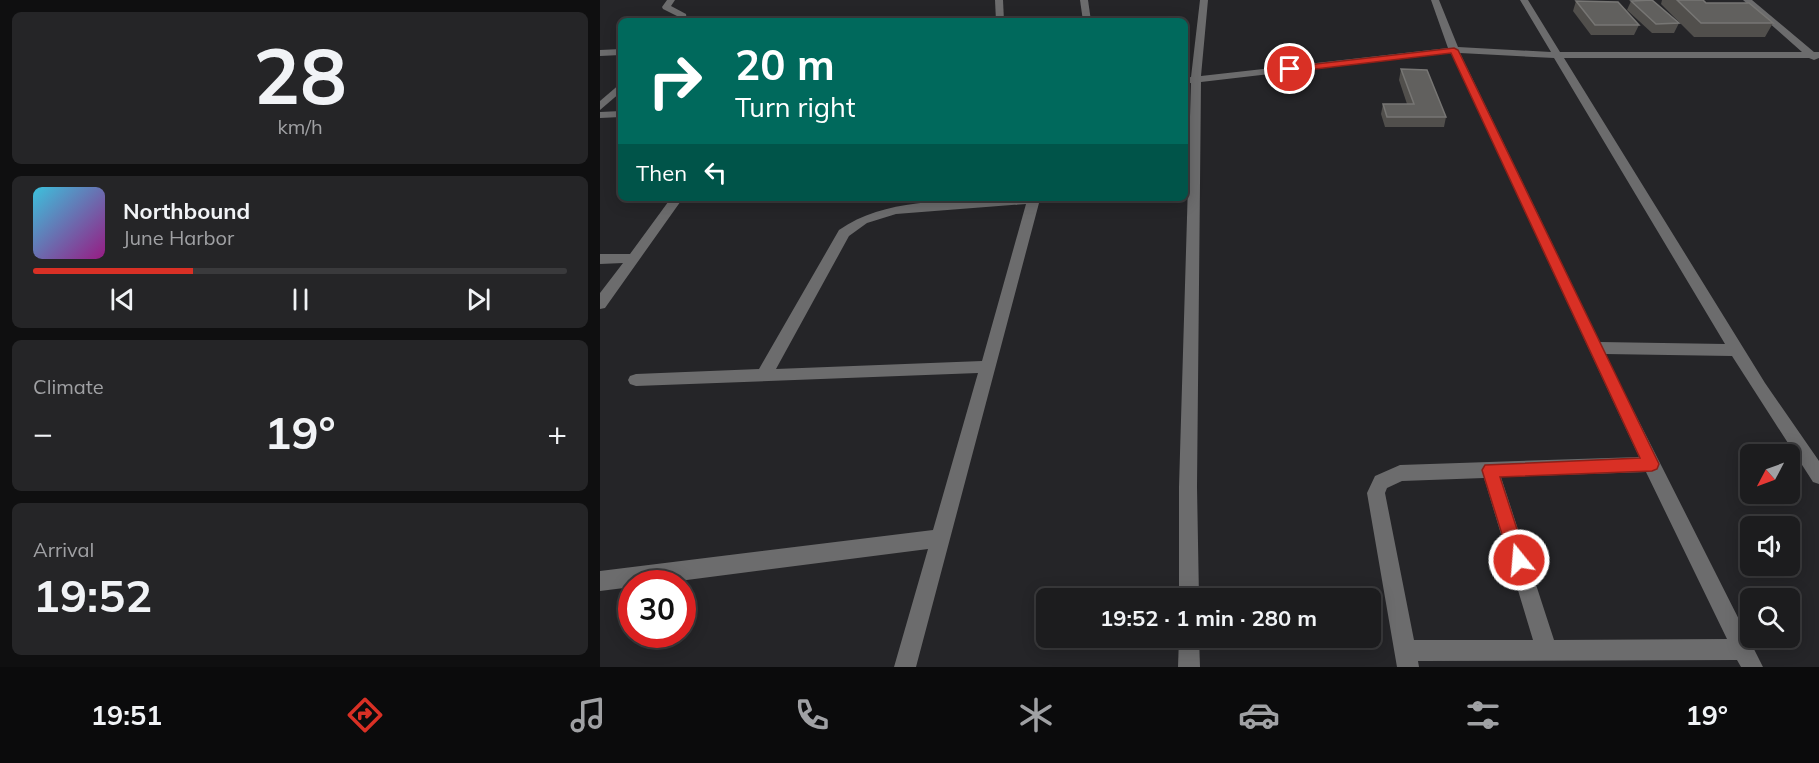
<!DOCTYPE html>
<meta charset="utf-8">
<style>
:root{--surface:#1c1c1e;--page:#252527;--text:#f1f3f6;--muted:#a0a1a4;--line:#3a3a3c;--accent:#d93025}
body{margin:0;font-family:Mulish,sans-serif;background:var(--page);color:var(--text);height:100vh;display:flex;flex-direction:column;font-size:22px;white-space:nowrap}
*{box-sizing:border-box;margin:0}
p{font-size:20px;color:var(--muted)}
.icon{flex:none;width:33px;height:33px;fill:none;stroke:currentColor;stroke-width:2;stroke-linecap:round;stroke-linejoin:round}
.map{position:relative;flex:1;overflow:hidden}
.sheet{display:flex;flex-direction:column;gap:12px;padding:12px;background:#0f0f10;width:600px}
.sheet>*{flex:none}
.hud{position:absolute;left:18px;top:18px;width:570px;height:183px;border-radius:9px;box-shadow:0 3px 15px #0003,0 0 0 2px var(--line);background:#00695c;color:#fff;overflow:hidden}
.needle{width:39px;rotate:229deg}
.tools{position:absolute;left:1140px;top:444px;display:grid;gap:12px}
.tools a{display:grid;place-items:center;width:60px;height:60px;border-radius:9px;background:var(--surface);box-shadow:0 3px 15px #0003,0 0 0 2px var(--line);font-size:30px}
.speed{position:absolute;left:18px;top:570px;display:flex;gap:12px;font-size:30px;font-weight:700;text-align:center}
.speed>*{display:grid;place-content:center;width:78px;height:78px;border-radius:50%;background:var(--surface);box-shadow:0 3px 15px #0003,0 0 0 2px var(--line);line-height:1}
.speed .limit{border:9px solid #d22;background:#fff;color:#111}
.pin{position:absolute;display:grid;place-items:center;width:51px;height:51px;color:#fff;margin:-26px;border:3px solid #fff;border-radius:50%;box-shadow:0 2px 6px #0007}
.me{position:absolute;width:66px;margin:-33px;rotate:343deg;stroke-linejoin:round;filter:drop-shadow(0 0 4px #0008)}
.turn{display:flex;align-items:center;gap:21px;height:126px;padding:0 18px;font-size:27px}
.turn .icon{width:78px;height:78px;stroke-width:2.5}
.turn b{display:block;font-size:42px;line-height:51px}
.then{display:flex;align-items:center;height:57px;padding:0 18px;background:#0003;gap:12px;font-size:22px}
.big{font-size:45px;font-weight:700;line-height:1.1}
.sheet .widget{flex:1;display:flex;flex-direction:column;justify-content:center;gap:9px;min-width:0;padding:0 21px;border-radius:9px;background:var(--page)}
.sheet .dial{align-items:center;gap:0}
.dial b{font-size:78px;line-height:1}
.song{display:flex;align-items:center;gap:18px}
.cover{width:72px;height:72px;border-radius:9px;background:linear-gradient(135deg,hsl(190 70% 55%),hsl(310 70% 35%))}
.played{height:6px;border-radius:3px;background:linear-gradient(90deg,var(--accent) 30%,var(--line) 30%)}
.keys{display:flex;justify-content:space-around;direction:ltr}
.heat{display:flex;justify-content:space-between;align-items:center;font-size:33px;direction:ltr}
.trip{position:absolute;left:436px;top:588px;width:345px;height:60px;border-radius:9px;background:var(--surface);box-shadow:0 3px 15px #0003,0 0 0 2px var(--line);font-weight:700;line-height:60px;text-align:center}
.tab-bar{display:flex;height:96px;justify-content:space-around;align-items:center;background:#0b0b0c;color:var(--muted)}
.tab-bar .icon{width:42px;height:42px}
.tab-bar .current{color:var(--accent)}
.tab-bar b{font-size:27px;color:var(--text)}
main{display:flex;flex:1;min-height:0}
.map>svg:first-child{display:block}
</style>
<main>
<section class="sheet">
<div class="widget dial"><b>28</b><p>km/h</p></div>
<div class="widget">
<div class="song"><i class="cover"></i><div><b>Northbound</b><p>June Harbor</p></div></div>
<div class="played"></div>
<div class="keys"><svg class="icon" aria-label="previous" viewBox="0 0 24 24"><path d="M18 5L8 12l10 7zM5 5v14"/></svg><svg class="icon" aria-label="pause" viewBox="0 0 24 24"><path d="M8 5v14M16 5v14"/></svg><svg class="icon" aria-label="next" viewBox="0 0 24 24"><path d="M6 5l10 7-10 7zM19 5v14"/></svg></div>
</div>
<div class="widget"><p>Climate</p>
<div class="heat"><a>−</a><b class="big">19°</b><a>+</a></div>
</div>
<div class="widget"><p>Arrival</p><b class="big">19:52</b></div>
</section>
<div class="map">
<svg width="1219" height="667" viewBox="0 0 1219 667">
<rect width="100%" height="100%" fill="#252528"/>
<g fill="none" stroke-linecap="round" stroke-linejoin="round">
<g fill="#6c6c6d" fill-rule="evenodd">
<polygon points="67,0 75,0 71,6 86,14 87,21 79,21 79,17 63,9 62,7"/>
<polygon points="395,0 403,0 404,21 396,21"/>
<polygon points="480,0 488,0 491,21 483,21"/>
<path d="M600,0H608L601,76L848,48L831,0H839L858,47L951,52L920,0H928L960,52H1202L1143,0H1152L1214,52H1219V58L1214,60L1209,58H964L1165,383L1219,461V484L1213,482L1132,356L1005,354L1163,667H1141L1137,660L818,661L819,667H797L767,493L775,476L800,465L1039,457L851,53L601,82L597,487L599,598H579V487L591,83L585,84V78L591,77ZM860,53L954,58L1125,344L1000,342ZM1046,472L1127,639L954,640L901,477ZM884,478L933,640H814L785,493L787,488L802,481Z"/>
<polygon points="21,49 21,55 0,56 0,50"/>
<polygon points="21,83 21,92 0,110 0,101"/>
<polygon points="21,111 21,117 0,118 0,112"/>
<polygon points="71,198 83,198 5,308 0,309 0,293 23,263 0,264 0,254 30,254"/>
<path d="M400,198H455L453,201L439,203L316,667H294L328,549L56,584H32V587L0,591V571L333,530L378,373L36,386L30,384L28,380L30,376L36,374L159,369L239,230C285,198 346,202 400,198ZM426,204L382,361L176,369L249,236L267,223L296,214Z"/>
<polygon points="579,638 599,638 600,667 578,667"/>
</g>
</g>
<g fill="#514f4c">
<polygon points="1062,0 1103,0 1106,3 1173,23 1165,37 1094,37 1061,4"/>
<polygon points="976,1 1039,25 1034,35 991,35 973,11"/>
<polygon points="1031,1 1079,23 1074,33 1052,33 1027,10"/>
<polygon points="801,69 846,117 844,127 785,127 781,114 783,104 807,104 799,80"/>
</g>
<g fill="#61605e" stroke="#777674" stroke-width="1.5">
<polygon points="1052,0 1079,23 1056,24 1031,1"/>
<polygon points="1077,0 1103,0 1106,3 1149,3 1173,23 1101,23"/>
<polygon points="976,1 1018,2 1039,25 995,25"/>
<polygon points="801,69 827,70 846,117 787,117 783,104 814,104"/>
</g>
<polygon fill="#d93025" stroke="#8d1f18" stroke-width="1.5" points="854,48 858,50 1059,464 1057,469 1052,471 900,477 927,560 925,566 919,568 912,566 910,560 882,470 885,465 1040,458 851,53 690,72 685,69 690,67"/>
</svg>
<div class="tools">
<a><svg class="needle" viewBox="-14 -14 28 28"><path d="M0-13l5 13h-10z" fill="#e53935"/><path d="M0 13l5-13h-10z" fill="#a0a1a4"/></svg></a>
<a><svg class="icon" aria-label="sound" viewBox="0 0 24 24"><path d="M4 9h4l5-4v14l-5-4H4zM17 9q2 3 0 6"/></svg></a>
<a><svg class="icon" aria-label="search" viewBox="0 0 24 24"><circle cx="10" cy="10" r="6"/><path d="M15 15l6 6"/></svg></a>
</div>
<div class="speed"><div class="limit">30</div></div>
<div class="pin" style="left:690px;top:69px;background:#d93025"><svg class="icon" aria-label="arrive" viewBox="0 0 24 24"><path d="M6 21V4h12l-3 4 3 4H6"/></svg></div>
<svg class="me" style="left:919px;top:560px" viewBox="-20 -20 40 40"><circle r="17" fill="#d93025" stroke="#fff" stroke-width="3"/><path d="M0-11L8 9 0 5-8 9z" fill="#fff"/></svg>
<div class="trip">19:52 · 1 min · 280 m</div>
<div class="hud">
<div class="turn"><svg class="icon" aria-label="right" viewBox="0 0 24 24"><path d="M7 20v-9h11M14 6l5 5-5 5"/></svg><div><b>20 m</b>Turn right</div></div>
<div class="then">Then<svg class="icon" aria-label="left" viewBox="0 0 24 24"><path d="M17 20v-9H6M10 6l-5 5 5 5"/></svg></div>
</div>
</div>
</main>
<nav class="tab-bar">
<b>19:51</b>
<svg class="icon current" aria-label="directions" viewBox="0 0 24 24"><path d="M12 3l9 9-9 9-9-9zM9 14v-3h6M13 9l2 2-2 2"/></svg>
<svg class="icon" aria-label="music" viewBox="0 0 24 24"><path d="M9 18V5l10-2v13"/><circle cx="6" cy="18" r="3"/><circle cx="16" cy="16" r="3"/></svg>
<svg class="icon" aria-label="phone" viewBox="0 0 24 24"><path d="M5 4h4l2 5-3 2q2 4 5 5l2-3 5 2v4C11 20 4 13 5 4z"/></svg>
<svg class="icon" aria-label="climate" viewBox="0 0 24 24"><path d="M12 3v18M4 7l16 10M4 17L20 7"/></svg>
<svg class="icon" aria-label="car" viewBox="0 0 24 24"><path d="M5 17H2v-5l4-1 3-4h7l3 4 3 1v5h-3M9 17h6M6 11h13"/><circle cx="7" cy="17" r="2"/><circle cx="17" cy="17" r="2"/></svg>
<svg class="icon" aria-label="filters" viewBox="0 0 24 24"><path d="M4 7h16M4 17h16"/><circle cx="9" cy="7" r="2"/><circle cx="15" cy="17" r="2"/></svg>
<b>19°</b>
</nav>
